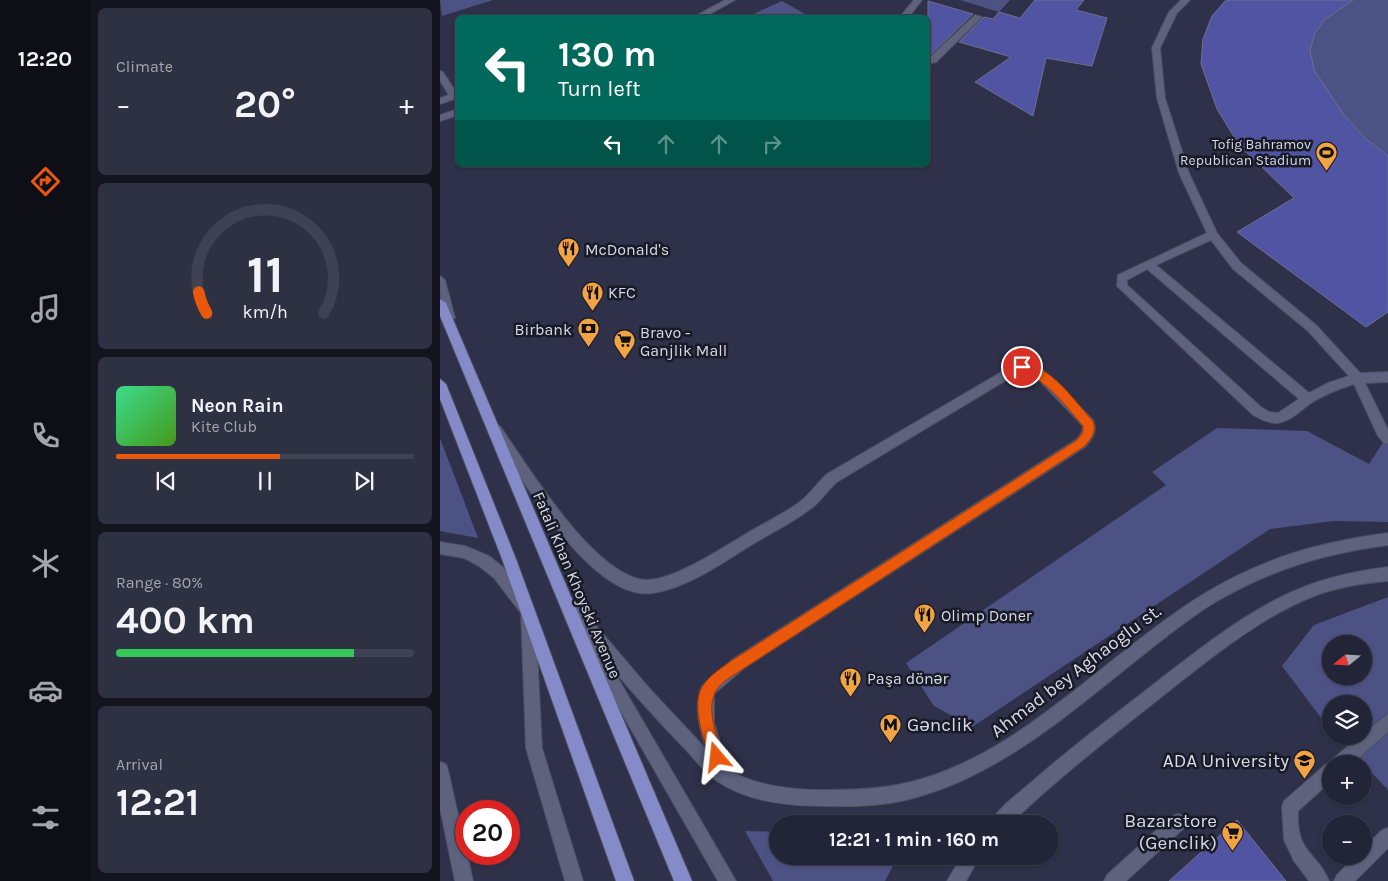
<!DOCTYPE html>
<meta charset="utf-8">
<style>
:root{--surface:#222537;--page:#2e3142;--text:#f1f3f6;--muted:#a2a5ad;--line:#3f4252;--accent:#ea580c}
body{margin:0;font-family:Karla,sans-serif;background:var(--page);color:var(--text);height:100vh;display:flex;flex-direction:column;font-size:19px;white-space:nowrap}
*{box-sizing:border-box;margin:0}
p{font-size:16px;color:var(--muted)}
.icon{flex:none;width:28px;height:28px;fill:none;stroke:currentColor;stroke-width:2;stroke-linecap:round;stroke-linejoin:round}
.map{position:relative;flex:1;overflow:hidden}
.drawer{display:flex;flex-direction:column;gap:8px;padding:8px;background:#13141e;width:350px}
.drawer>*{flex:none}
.top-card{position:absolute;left:15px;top:15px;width:475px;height:152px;border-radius:8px;box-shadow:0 1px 4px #0004,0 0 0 1px var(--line);background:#00695c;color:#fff;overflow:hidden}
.needle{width:32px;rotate:252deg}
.buttons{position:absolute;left:882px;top:635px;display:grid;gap:10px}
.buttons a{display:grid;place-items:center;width:50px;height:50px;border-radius:50%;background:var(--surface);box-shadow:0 1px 4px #0004,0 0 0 1px var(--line);font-size:25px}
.speed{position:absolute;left:15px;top:800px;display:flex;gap:10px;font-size:25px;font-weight:700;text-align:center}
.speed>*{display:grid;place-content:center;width:65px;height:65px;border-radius:50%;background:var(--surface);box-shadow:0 1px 4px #0004,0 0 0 1px var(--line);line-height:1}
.speed .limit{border:8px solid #d22;background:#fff;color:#111}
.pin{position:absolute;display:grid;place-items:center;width:42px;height:42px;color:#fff;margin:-21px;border:2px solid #fff;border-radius:50%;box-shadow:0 1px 5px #0007}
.me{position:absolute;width:55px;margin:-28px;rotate:343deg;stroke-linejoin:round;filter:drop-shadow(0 0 4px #0008)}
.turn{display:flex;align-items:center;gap:18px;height:105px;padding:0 20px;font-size:22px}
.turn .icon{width:65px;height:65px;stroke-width:2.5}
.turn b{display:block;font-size:35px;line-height:42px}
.lanes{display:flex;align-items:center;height:48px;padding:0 20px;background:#0003;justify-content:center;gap:25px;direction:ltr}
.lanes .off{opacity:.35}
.big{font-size:38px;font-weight:700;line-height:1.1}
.drawer .widget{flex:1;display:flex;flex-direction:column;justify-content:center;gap:8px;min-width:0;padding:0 18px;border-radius:8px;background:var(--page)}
.drawer .dial{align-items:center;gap:0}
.dial svg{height:130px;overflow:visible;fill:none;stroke:var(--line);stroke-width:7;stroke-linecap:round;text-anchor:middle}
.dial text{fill:var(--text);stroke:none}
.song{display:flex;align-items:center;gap:15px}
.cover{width:60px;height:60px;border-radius:8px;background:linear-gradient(135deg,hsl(150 70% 55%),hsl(100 70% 35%))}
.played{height:5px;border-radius:2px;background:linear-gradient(90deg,var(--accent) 55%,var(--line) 55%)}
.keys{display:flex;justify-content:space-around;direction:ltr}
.heat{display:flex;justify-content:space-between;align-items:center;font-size:28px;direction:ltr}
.charge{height:8px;border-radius:4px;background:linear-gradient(90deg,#34c759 80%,var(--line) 0)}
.trip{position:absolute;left:329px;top:815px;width:290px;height:50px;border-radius:25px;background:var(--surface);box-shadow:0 1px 4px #0004,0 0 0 1px var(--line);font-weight:700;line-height:50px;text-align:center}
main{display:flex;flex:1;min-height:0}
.tabs{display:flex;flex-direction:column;width:90px;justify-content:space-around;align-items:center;background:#0e0f16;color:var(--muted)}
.tabs .icon{width:35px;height:35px}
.tabs .current{color:var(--accent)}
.tabs b{font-size:22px;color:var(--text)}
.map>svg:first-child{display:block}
</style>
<main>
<nav class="tabs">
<b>12:20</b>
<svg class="icon current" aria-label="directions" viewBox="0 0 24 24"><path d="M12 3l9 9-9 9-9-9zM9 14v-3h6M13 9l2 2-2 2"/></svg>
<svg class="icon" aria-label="music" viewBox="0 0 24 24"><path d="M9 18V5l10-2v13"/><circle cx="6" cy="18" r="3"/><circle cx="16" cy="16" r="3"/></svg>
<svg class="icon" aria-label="phone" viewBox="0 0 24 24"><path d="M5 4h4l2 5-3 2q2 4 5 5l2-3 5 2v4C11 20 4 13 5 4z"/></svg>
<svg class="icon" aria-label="climate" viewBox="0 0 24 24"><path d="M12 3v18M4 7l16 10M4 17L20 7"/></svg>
<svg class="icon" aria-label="car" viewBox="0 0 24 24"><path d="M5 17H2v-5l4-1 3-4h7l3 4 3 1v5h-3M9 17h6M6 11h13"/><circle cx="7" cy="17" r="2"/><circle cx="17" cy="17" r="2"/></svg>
<svg class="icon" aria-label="filters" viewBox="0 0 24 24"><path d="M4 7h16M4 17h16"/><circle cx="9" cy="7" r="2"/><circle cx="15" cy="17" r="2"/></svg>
</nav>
<section class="drawer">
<div class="widget"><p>Climate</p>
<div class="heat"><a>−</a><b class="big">20°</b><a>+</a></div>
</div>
<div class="widget dial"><svg viewBox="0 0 100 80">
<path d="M14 69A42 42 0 1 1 86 69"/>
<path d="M14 69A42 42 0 0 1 9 56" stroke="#ea580c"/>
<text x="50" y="56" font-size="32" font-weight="700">11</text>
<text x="50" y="72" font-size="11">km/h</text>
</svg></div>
<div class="widget">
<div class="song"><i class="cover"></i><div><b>Neon Rain</b><p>Kite Club</p></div></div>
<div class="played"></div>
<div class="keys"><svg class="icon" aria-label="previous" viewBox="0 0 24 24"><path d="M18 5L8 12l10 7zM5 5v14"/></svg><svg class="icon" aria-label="pause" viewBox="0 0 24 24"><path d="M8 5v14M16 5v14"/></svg><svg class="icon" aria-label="next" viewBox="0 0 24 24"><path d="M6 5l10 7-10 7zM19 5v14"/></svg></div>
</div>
<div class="widget"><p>Range · 80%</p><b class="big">400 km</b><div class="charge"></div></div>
<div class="widget"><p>Arrival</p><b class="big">12:21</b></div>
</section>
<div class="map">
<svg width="948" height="881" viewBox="0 0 948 881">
<rect width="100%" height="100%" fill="#2e3149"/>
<g fill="#4d5284" fill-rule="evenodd">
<polygon points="0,0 53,0 2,16"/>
<polygon points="520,0 570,0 559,12"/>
<path d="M786,0H948V312L926,327L797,232L854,198L761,65C763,36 766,22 786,0Z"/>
<polygon points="342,1 365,14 361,18 314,18 311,15"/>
<polygon points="777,428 867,431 929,464 948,435 948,522 894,521 830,529 532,727 494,706 466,663 726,485 712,472"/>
<polygon points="0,438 38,538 0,531"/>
<path d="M948,597V790L897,736H924V704H891V731L842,666L874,625ZM891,644H924V676H891Z"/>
<polygon points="305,831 337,832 338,856 458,856 445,881 333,881"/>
</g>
<g fill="#5054a2" stroke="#6c708c">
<polygon points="595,0 644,0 636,10 667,18 652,66 606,58 593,116 535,82 571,57 519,42 544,17 553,19 559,12 580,18"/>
<polygon points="786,0 913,0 884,20 875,33 870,50 874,70 904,115 926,139 948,156 948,312 926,327 797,232 854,198 799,145 777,109 761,64 763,39 772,16"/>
<polygon points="488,1 533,14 488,57"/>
<polygon points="797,820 846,881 729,881"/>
</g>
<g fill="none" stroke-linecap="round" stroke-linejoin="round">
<defs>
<g id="minor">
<polygon points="285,0 295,0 263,18 252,18"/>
<polygon points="474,0 482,0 468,18 459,18"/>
<path d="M741,0H750L737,13L720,48L725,98L749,173L777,233L801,263L876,325L920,373L948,372V382L925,383L948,430V444L944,443L938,436L914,384C899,389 885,394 871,403C861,410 851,421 838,423C829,424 820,419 813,415L677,286L678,275L767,233L739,173L717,98L712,48L729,12ZM771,240L793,269L868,331L909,376L888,383L869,393L716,265ZM707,269L859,399L838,413L829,412L821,407L687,285V280Z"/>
<polygon points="535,15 542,17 496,62 488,64 488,59"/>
<polygon points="0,71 3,72 16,92 18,91 17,98 0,104 0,98 9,95 0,81"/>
<polygon points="18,109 18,115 0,121 0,115"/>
<path d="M0,276L5,280L15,318L9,322C0,319 0,287 0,276Z"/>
<path d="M582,362L603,370L653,420C658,431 652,439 645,447L303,669L274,694V723L289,770C318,787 354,790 387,790C414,790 440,789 466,783C551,764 620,701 687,649C713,629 738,609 767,592C826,557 880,542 948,533V545C883,554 835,568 777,601C747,619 721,641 693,663C625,717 554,779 466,800C440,806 413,807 385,806C349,806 307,802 277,781C265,773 257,762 248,752C222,725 196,697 172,668L296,881H278L142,644L140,639L143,633L122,605L124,600L129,598L134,600L209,688L266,749C260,729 253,706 262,686L293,659L637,439L642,432L643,426L595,376L582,372L578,373L397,482C387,490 381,502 370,509C354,522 336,530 318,541C286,560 251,587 213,593C201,595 187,591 177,585C128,558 83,480 52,434L50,430L52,426H60C90,469 148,566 199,579C225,587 285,546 309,532C326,522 345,513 361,501C371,493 378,482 387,474L570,367Z"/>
<polygon points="0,542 25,546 49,556 64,568 95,611 102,748 143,881 125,881 86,748 81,613 54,578 39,566 24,558 0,554"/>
<path d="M948,567V581C922,583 898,587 874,596C819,618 771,658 725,694C672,736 619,777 570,824H550C556,809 583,790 595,779C634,745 674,715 714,684C754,653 794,621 839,598C874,580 909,572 948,567Z"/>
<path d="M948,714V732L912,764H891V781L858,811C856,854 876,850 889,881H869L854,861L844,840L842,807L844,801L885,765L891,763L892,764L894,758L920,736H924V733Z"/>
<polygon points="0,762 6,764 8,770 33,881 15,881 0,808"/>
<polygon points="738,814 744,816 746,822 744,828 686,881 664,881 667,875 732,816"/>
<polygon points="948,828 948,848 915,881 894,881 897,875 916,856 924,856 924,848 942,830"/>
<polygon points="522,856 540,856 526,881 507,881"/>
</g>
<g id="major">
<polygon points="0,299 6,303 252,881 234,881 0,316"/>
<polygon points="0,379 6,384 76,559 194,881 176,881 62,559 0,399"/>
</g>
</defs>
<use href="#minor" stroke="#4c4e62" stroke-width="2"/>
<use href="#major" stroke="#4c4e62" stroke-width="2"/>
<use href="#minor" fill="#5e627d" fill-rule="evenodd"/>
<use href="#major" fill="#848bc8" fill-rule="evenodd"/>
</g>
<path fill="#ea580c" stroke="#983908" d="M582,363C612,366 634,401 653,421C657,432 651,439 645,446L303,669C294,675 277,684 274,695C267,714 278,739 284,757L282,762L277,764L272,762C264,744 251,705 262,687C269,675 283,667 294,659L637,440L643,432V426C624,404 606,379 578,370V364Z"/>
<defs>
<symbol id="stadium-pin" viewBox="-11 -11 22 30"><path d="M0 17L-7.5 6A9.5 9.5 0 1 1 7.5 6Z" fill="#f3a442" stroke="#181a25"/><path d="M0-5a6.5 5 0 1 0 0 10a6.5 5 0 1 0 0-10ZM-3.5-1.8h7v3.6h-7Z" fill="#111"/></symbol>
<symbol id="restaurant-pin" viewBox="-11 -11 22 30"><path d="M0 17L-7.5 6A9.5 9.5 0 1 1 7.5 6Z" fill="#f3a442" stroke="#181a25"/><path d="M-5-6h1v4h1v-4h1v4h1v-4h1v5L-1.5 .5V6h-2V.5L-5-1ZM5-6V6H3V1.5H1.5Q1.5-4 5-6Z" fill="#111"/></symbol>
<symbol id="bank-pin" viewBox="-11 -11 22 30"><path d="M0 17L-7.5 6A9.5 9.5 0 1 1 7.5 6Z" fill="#f3a442" stroke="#181a25"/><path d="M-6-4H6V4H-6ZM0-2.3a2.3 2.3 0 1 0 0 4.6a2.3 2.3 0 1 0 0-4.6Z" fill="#111"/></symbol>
<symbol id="supermarket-pin" viewBox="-11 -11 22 30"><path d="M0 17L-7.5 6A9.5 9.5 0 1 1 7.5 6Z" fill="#f3a442" stroke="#181a25"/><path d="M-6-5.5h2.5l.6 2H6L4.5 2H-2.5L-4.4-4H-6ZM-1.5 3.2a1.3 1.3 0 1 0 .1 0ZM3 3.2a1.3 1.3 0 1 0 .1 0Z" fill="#111"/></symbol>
<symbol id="metro-pin" viewBox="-11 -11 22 30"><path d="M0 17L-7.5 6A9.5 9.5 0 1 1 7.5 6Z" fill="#f3a442" stroke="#181a25"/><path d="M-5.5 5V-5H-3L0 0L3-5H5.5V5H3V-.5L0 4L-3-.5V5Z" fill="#111"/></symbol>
<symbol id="university-pin" viewBox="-11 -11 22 30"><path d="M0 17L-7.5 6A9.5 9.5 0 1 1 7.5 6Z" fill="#f3a442" stroke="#181a25"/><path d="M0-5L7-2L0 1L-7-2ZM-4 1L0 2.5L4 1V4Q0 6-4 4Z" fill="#111"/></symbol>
</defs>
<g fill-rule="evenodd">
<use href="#stadium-pin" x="874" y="140" width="25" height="34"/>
<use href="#restaurant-pin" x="116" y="236" width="25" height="34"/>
<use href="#restaurant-pin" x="140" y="280" width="25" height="34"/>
<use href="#bank-pin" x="136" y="316" width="25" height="34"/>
<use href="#supermarket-pin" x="172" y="328" width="25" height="34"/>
<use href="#restaurant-pin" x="472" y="602" width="25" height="34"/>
<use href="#restaurant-pin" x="398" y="666" width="25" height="34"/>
<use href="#metro-pin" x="438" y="712" width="25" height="34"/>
<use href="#university-pin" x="852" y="748" width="25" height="34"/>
<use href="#supermarket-pin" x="780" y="820" width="25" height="34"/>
</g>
<g text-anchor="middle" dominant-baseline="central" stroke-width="5" stroke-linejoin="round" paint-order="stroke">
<g font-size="14" fill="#d7d9e9" stroke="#181a25" text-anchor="end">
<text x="871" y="144">Tofig Bahramov<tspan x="871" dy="16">Republican Stadium</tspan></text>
</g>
<g font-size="16" fill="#d7d9e9" stroke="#181a25" text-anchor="start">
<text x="145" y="249">McDonald's</text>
<text x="168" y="292">KFC</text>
<text x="132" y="329" text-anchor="end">Birbank</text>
<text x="200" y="332">Bravo -<tspan x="200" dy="18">Ganjlik Mall</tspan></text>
<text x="501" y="615">Olimp Doner</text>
<text x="427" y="678">Paşa dönər</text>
</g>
<g font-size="16" fill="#d7d9e9" stroke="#181a25">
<text transform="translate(137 585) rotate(67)">Fatali Khan Khoyski Avenue</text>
</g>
<g font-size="19" fill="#d7d9e9" stroke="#181a25">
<text transform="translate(636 671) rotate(-37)">Ahmad bey Aghaoglu st.</text>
</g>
<g font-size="19" fill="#d7d9e9" stroke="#181a25" text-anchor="end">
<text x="467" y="725" text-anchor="start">Gənclik</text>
<text x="849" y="761">ADA University</text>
<text x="777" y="821">Bazarstore<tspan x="777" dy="22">(Genclik)</tspan></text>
</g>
</g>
</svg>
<div class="buttons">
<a><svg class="needle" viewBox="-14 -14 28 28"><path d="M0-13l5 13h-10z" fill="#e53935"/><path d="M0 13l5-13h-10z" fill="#a2a5ad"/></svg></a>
<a><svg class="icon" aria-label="layers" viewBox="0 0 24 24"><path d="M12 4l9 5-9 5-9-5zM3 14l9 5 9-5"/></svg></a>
<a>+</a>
<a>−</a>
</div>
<div class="speed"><div class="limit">20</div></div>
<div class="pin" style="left:582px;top:367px;background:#d93025"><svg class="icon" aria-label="arrive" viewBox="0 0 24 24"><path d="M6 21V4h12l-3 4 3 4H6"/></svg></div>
<svg class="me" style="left:277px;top:757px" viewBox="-20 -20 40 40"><path d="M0-17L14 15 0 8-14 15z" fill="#ea580c" stroke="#fff" stroke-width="4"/></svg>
<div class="trip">12:21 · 1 min · 160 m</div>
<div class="top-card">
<div class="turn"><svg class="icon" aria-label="left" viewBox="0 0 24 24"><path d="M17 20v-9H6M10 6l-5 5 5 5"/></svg><div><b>130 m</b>Turn left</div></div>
<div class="lanes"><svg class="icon" aria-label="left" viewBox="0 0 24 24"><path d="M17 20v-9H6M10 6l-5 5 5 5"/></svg><svg class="icon off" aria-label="ahead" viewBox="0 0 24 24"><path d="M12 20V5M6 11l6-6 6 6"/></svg><svg class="icon off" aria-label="ahead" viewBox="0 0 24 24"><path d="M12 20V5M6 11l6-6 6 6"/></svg><svg class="icon off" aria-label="right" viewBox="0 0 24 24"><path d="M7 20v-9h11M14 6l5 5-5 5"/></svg></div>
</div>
</div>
</main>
